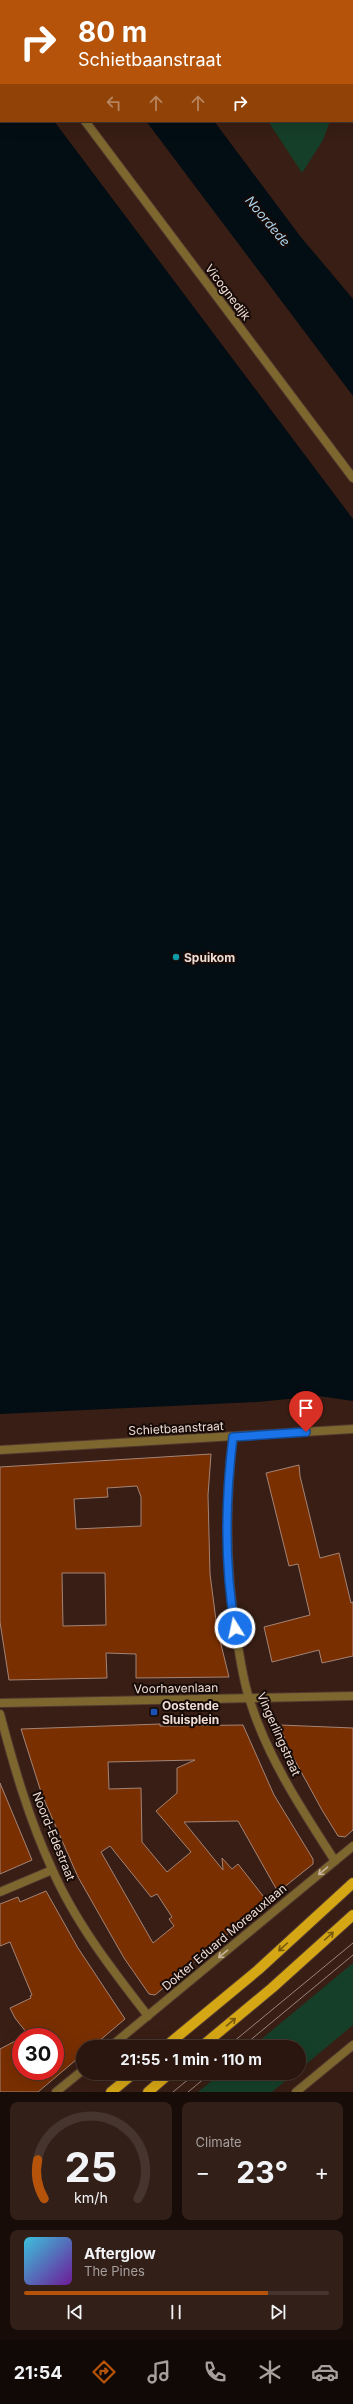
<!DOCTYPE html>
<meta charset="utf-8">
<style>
:root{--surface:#2a160f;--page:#321f18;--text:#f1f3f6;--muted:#a59f9e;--line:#46352f;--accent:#b45309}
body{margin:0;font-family:Inter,sans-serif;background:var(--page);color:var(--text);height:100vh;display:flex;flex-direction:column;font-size:15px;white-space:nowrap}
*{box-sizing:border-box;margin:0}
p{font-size:13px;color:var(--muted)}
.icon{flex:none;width:22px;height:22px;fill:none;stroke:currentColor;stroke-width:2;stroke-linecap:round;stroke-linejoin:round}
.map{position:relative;height:2092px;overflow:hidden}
.sheet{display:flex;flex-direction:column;gap:10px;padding:10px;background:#170c08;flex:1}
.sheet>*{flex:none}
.top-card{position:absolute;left:0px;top:0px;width:353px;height:122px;box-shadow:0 4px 16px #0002,0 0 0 1px var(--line);background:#b45309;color:#fff;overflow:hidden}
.speed{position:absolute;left:12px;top:2028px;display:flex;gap:8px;font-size:20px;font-weight:700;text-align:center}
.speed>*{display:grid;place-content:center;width:52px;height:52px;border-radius:50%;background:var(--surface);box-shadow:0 4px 16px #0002,0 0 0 1px var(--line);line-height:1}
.speed .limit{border:6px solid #d22;background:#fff;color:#111}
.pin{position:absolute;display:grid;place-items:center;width:34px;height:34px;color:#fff;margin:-41px -17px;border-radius:50% 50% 50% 0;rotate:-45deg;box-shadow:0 0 4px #0007}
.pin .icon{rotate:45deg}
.me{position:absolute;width:44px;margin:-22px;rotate:350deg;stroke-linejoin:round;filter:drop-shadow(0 0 3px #0008)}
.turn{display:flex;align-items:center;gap:14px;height:84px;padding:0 12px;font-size:18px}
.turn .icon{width:52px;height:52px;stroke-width:2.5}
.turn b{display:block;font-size:28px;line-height:34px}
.lanes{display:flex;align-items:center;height:38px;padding:0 12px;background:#0003;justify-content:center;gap:20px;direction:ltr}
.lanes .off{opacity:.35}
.big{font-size:30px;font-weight:700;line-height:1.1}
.sheet .widget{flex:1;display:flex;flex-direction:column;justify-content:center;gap:6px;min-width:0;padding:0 14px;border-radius:8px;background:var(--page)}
.sheet .dial{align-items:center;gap:0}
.dial svg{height:104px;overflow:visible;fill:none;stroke:var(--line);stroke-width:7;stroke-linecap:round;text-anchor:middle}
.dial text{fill:var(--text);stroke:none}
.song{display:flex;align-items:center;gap:12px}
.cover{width:48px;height:48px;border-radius:6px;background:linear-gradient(135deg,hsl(190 70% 55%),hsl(280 70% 35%))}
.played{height:4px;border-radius:2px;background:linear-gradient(90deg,var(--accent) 80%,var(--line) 80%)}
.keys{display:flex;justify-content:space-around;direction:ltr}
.heat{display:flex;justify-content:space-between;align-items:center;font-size:22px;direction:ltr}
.sheet .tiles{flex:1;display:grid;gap:10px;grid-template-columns:1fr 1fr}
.widget:last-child{grid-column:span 2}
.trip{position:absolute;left:76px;top:2040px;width:230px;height:40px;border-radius:20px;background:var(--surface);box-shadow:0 4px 16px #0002,0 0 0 1px var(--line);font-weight:700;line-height:40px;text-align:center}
.dock{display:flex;height:64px;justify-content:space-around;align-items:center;background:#110906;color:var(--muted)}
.dock .icon{width:28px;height:28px}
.dock .active{color:var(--accent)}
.dock b{font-size:18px;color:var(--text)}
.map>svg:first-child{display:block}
</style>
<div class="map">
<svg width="353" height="2092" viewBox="0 0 353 2092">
<rect width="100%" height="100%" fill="#381e14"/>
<g fill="#153f29">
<polygon points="175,0 326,0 326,1 176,1"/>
<polygon points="268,121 330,121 323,140 302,173"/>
<polygon points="353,1963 353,2025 299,2070 299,2047 252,2047"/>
<polygon points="221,2073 295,2073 272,2092 198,2092"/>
</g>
<g fill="#030d14">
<polygon points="55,0 123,0 124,1 56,1"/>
<polygon points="0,50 1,121 54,121 353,519 353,1401 319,1396 257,1402 0,1414"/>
<polygon points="146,121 214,121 300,236 353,299 353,396"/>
</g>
<g fill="#792f00" stroke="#a48476" fill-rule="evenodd">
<path d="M211,1454L208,1495L210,1574L217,1628L229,1677L136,1678V1654L106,1653L107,1678L9,1680L0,1622V1467ZM137,1486L141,1497V1526L76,1529L74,1499L108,1497L107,1488ZM62,1573H105L106,1625L63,1626Z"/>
<polygon points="299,1465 300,1476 320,1558 339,1553 351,1603 353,1602 353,1656 322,1663 319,1650 272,1662 264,1627 310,1615 298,1564 289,1566 266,1473"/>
<path d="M160,1724V1726L243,1725L274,1795L313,1859V1864L278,1892L238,1821L184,1822L223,1870L222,1858L232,1869L238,1864L267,1901L155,1995L149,1994L124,1958L78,1877L42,1795L21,1729ZM195,1760L177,1768V1793L156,1811L191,1852L167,1872L142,1842L141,1788L109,1789L108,1762ZM110,1846L151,1897L157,1894L172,1917L169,1919L174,1926L153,1943L101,1852Z"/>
<polygon points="280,1725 353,1728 353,1830 345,1837 338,1836 322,1810 287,1746"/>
<polygon points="0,1783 32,1860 0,1874"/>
<polygon points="46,1891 78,1948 125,2019 92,2047 83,2047 83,2054 38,2092 0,2092 0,2049 21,2038 21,2071 55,2071 55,2037 30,2037 15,2018 10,2008 31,1998 30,1996 32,1995 10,1942 0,1946 0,1904 18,1897 20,1902"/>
</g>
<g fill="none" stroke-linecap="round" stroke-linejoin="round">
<defs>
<g id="minor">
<polyline points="0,7 1,9"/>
<polyline points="85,121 353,478"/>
<path d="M233,1437C225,1505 225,1571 237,1639C240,1659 243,1679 249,1698C267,1757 302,1810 335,1861"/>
<polyline points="0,1450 353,1429"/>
<path d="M0,1714C14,1767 29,1819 52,1869C75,1922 113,1971 148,2016"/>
<polyline points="0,1892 52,1870"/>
<polyline points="110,2047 353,1846"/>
<polyline points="56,2092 83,2070"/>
<polyline points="296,2092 353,2045"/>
</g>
<polyline id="tertiary" points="0,1703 353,1696"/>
<g id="primary">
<polyline points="165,2047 258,1970 353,1883"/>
<polyline points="201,2047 272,1988 353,1915"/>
<polyline points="111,2092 134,2073"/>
<polyline points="148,2092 170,2073"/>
</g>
</defs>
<use href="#minor" stroke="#52392f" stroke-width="10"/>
<use href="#tertiary" stroke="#52392f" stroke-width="10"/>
<use href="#primary" stroke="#52392f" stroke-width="12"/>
<use href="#minor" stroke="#7d672f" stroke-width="8"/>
<use href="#tertiary" stroke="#7d672f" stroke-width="8"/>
<use href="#primary" stroke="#d5a715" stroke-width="10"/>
<g stroke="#9b857d" stroke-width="1">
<polyline points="227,2047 353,1943"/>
<polyline points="242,2047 353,1955"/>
<polyline points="173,2092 196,2073"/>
<polyline points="188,2092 211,2073"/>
</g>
</g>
<defs><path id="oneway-shaft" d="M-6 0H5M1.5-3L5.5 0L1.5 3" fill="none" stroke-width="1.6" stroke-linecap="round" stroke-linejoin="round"/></defs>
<g stroke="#c7b39b">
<use href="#oneway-shaft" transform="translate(323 1871) rotate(140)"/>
<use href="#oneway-shaft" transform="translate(223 1954) rotate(140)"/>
</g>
<g stroke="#76590e">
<use href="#oneway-shaft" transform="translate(329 1936) rotate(-42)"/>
<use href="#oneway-shaft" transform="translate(283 1947) rotate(138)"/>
<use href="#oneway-shaft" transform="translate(231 2022) rotate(-40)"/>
</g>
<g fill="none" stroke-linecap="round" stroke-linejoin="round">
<defs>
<path id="route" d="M235,1628C224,1564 225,1501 233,1437L306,1432"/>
</defs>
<use href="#route" stroke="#114b97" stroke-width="10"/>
<use href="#route" stroke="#1a73e8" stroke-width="7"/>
</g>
<circle fill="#0f9aa8" stroke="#170b07" stroke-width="1.5" cx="176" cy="957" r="4"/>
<rect fill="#1a4fb4" stroke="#170b07" stroke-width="1.5" x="150" y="1708" width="8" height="8" rx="2"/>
<g text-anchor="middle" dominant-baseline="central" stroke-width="4" stroke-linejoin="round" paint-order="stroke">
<g font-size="12" fill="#efdcd5" stroke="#170b07">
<text transform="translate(228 292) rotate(53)">Vicognedijk</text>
<text transform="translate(176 1428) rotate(-3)">Schietbaanstraat</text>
<text transform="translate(176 1688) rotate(-1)">Voorhavenlaan</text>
<text transform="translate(279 1734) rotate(66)">Vingerlingstraat</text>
<text transform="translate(54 1836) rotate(68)">Noord-Edestraat</text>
<text transform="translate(224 1937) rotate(-40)">Dokter Eduard Moreauxlaan</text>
</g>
<g font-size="12" font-weight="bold" fill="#efdcd5" stroke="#170b07" text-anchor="start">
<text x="184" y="957">Spuikom</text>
<text x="162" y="1705">Oostende<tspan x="162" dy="14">Sluisplein</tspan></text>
</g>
<g font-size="13" font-style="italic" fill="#abd5f0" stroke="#170b07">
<text transform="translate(268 221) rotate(50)">Noordede</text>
</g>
</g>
</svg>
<div class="speed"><div class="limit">30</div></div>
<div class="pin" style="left:306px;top:1432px;background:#d93025"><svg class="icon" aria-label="arrive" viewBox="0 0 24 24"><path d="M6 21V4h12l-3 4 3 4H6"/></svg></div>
<svg class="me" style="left:235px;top:1628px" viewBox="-20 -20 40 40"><circle r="17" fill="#1a73e8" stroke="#fff" stroke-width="3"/><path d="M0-11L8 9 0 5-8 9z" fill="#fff"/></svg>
<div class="trip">21:55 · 1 min · 110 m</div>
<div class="top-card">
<div class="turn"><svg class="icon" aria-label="right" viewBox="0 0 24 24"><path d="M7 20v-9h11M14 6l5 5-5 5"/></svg><div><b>80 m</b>Schietbaanstraat</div></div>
<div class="lanes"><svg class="icon off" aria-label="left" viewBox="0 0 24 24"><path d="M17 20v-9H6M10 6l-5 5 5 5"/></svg><svg class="icon off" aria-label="ahead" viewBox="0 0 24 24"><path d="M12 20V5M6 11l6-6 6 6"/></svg><svg class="icon off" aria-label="ahead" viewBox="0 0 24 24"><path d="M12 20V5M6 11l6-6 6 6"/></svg><svg class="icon" aria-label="right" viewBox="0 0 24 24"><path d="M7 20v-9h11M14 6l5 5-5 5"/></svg></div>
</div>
</div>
<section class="sheet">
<div class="tiles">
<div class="widget dial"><svg viewBox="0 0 100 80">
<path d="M14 69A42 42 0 1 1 86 69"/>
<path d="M14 69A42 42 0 0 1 9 39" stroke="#b45309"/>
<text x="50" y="56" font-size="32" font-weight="700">25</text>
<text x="50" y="72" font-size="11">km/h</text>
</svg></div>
<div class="widget"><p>Climate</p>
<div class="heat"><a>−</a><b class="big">23°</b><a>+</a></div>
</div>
<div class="widget">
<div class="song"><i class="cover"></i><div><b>Afterglow</b><p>The Pines</p></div></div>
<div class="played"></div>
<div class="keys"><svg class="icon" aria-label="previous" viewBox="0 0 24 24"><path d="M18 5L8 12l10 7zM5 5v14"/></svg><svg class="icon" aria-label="pause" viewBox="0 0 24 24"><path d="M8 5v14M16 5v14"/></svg><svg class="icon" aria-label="next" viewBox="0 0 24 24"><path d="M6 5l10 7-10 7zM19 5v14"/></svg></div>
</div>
</div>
</section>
<nav class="dock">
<b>21:54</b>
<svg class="icon active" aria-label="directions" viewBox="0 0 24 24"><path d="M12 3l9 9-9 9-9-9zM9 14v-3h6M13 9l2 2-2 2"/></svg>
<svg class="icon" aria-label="music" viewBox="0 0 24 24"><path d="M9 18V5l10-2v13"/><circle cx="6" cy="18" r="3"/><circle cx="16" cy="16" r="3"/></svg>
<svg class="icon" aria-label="phone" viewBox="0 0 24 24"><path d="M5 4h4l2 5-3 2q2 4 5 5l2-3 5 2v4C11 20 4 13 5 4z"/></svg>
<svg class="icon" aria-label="climate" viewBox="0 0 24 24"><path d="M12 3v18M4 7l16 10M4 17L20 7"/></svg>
<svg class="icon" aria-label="car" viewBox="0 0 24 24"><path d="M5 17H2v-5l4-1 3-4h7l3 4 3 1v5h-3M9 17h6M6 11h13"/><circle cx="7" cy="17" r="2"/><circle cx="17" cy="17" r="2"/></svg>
</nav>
